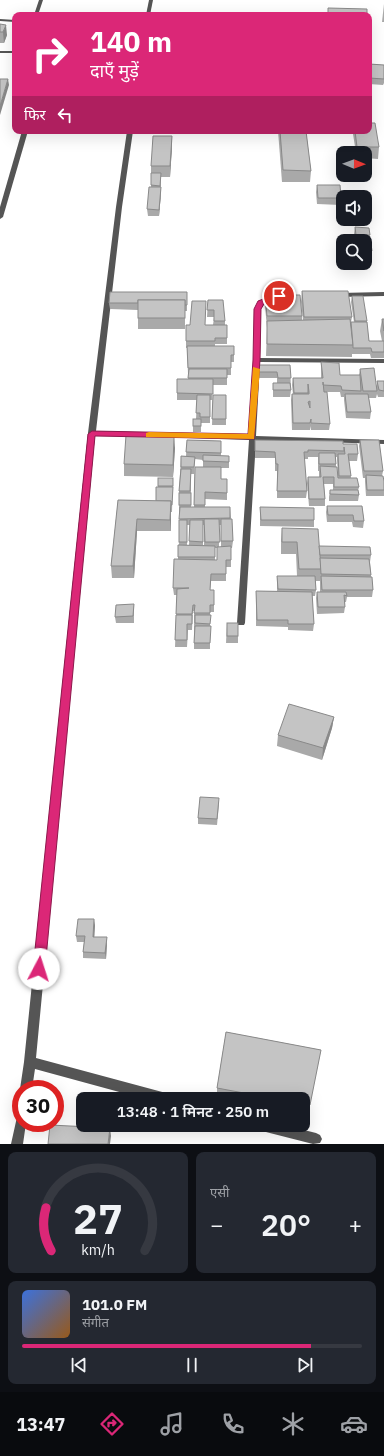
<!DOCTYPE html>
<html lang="hi">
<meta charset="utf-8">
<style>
:root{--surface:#171b24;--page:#242831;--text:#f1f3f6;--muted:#9ea1a6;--line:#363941;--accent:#db2777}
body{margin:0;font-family:"IBM Plex Sans","Noto Sans Devanagari",sans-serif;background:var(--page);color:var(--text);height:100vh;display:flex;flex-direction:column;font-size:15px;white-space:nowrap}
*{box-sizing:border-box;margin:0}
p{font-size:13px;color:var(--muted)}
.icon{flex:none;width:22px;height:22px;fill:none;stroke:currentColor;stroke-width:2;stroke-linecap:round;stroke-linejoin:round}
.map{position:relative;height:1144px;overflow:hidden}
.drawer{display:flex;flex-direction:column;gap:8px;padding:8px;background:#0d0f14;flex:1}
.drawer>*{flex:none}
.top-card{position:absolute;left:12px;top:12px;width:360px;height:122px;border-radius:8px;box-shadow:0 4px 16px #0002;background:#db2777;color:#fff;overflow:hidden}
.needle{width:26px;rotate:91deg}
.tools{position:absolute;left:336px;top:146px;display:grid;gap:8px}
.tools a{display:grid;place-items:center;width:36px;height:36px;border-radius:8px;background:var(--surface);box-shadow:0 4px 16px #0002;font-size:20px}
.speed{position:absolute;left:12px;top:1080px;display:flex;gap:8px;font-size:20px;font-weight:700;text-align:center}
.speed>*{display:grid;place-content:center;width:52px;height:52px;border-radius:50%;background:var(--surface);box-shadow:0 4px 16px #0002;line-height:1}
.speed .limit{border:6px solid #d22;background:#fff;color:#111}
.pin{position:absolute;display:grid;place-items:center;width:34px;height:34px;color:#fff;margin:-17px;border:2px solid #fff;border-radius:50%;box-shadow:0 1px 4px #0007}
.me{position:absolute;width:44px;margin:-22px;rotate:5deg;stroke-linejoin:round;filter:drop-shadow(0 0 3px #0008)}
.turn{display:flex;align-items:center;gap:14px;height:84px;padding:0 12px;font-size:18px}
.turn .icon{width:52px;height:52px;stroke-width:2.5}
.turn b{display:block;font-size:28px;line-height:34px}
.then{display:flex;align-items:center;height:38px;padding:0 12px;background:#0003;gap:8px;font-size:15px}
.big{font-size:30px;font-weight:600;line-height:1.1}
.drawer .tile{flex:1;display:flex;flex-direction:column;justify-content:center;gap:6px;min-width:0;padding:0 14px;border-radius:8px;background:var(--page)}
.drawer .dial{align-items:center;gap:0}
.dial svg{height:104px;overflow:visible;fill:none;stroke:var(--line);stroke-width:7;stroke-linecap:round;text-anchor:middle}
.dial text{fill:var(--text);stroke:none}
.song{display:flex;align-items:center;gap:12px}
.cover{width:48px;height:48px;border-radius:6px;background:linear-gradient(135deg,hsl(220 70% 55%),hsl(30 70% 35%))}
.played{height:4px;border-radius:2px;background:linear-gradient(90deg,var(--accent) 85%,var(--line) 85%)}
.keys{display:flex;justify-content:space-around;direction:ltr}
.heat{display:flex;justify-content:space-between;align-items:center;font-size:22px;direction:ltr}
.drawer .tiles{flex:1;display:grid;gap:8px;grid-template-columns:1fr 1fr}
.tile:last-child{grid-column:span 2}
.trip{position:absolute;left:76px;top:1092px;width:234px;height:40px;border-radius:8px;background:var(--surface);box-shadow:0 4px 16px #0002;font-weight:600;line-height:40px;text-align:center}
.dock{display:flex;height:64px;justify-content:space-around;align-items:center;background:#090b0e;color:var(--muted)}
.dock .icon{width:28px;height:28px}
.dock .selected{color:var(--accent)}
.dock b{font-size:18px;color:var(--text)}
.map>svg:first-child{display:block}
</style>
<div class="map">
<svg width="384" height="1144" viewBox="0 0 384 1144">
<rect width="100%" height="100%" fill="#fff"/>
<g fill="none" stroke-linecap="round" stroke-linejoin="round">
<g fill="#555" fill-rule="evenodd">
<polygon points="39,0 43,0 38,15 34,15"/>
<polygon points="149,0 153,0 150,15 146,15"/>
<polygon points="0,19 15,20 15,22 0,21"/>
<rect x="0" y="51" width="15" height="2"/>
<polygon points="22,131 28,131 3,217 0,219 0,207"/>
<polygon points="127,131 133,131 122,207 96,431 249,435 254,360 255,309 259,301 274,296 277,298 264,303 261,309 260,358 384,359 384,363 260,362 256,436 384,440 384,444 256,440 245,623 244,625 238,625 237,623 249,440 95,435 36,1058 166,1093 170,1095 172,1099 145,1099 35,1069 32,1089 21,1089 21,1091 20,1089 24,1062 88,433 116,207"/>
<polygon points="384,292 384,296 339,297 336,295 339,293"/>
<polygon points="21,1115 21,1123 26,1123 23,1144 11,1144 17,1117"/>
<polygon points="256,1125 284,1125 316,1133 320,1135 322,1139 320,1143 313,1144 262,1131 258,1129"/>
</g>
</g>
<g fill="#a9a9a9" fill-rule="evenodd">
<polygon points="384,4 384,22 382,22"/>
<polygon points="0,24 7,35 4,43 0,43"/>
<polygon points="369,64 384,65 384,83 383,85 369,84"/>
<polygon points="278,131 306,131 311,171 310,182 282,182"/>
<polygon points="353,131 369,131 379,147 378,159 365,158 365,153 356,153 353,134"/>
<polygon points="172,136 172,147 170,177 161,177 161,193 159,216 148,216 147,209 151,187 151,166"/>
<polygon points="317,185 341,198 341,205 317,204 316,192"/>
<polygon points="355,227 370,235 369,242 365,242 365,241 355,241 354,234"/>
<polygon points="365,244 372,251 371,258 365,258"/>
<polygon points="302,291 352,317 351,322 354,322 351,302 352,296 367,321 367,324 369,341 382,341 380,331 382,319 384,319 384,358 371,358 370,354 352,354 352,357 266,356 267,328 265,306 265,295 302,316 302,320 303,320 301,302"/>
<polygon points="187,292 187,311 185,311 185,329 138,329 138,310 110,309 109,303"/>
<polygon points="208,300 225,321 225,325 227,325 227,344 215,344 215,346 234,346 234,362 231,362 231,375 227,375 227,385 213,385 212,400 210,400 210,423 201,423 201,432 193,432 193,419 196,419 197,400 177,400 177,393 188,379 189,374 188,374 187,348 186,348 186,325 213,325 214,317 207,317"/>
<polygon points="321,362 340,375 359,375 360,369 377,386 377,381 384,381 384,397 378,397 377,394 376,398 369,398 371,412 370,419 346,418 344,400 344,397 341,397 340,392 324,392 330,424 329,430 311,430 310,426 310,430 292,430 291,400 292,394 293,394 292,385 293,378 321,378"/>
<polygon points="258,365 290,365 291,390 290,397 273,397 273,383 277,383 277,378 258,378"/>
<polygon points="213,395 226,395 226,425 212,425"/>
<path d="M187,440L221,441V456H229V468H221V479H227V500L205,499V507H230L233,541L232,548H231V567H226V581H211L210,590H214V612H210V649H194V611H193L192,630H188L187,647H175L177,595H174L173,588L178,559V545H179L180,512H179V491L181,456H186ZM195,459L203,460V467H195L194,507H191V474H194ZM187,525H190L189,545H187ZM203,525H204V545H203ZM219,525H221V547H219ZM215,548H217V560H215Z"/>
<path d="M255,440L343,444L358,454L357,461H349L351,478L359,487L358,491L359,495L358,501H329V497L330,490H333V484H324L325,499V506H309L307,483L308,477H319V471H318V457H308V459H304L307,491L306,498H277V471H275V458H255ZM336,457H337V460L338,474L336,467Z"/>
<polygon points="360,440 383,471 382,476 384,481 384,496 366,496 365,482 365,478 363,478 359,446"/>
<polygon points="175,448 173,477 124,476 124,464"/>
<polygon points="158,478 173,478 172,512 171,512 171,531 137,531 134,578 112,578 111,566 118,500 156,501 158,487"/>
<polygon points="327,506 362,506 364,521 363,528 353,527 352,522 327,522 326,512"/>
<polygon points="260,507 314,520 314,527 260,526"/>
<polygon points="282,528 319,546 371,555 370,562 371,575 371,577 373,590 372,597 347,597 346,602 345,602 345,607 344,613 317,614 316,598 317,592 320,592 320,579 320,581 316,581 316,590 315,596 312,596 314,624 313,631 288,630 288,627 256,626 256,591 277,591 277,576 297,576 296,554 281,554 281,540"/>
<polygon points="134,604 134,623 116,623 115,617"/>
<polygon points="227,623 238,636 238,643 226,643"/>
<polygon points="334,717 332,728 322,760 277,746 278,735"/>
<polygon points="219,804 217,825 198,824 198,818"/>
<polygon points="95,925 94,937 107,943 106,959 83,958 83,952 84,942 77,942 76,936"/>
<polygon points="226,1032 321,1050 308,1113 303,1112 303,1099 232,1099 217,1096 217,1088"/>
</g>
<g fill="#898989">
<polygon points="6,25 7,35 4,43 3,32"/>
<polygon points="8,79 9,85 0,115 0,106"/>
<polygon points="172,136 172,147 170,177 170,166"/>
<polygon points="161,187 161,193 159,216 159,210"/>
<polygon points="174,436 175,448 173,477 173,465"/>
<polygon points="171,501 171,531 170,520"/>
<polygon points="137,519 137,531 134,578 133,566"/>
<polygon points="334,717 332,728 322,760 323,748"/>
<polygon points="94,919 95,925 94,942 93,937"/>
<polygon points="107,937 107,943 106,959 105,953"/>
<polygon points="110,1128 111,1136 110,1144 108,1144"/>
</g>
<g fill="#c4c4c4" stroke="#898989" fill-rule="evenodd">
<polygon points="328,8 367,9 367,15 328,14"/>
<polygon points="0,24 6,25 3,32 0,32"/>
<polygon points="369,64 384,65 384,79 369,78"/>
<polygon points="0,79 8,79 0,106"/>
<polygon points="369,123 375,123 379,147 357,147 355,131 369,131"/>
<polygon points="280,131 306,131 311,171 283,170"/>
<polygon points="153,136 172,136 170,166 151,166"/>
<polygon points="151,173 161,173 160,186 151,185"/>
<polygon points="317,185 340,185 341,198 318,198"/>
<polygon points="149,187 161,187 159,210 147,209"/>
<polygon points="355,227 369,228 370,235 356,235"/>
<polygon points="365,244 371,244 372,251 365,251"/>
<polygon points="302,291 348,291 352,317 304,317"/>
<polygon points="110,292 187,292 187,305 185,305 185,300 138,300 138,303 109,303"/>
<polygon points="265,295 300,295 302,316 267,316"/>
<polygon points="352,296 363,296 367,321 355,321"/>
<rect x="138" y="300" width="47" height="18"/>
<polygon points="208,300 223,300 225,321 214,321 214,310 207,310"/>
<polygon points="192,301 206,301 205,325 227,325 227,338 215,338 215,341 186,341 186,325 190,325"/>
<polygon points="350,319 353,345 267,344 267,321"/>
<polygon points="382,319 384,319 384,331"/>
<polygon points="351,322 367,322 369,341 384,341 384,352 372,352 371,348 353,348 353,345"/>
<polygon points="187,346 234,346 234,355 231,355 231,368 188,368"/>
<path d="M321,362L339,363L340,375H360L361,391L342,390L341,386L323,385V382L324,392H327L330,424L311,423V419L310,423H293L292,394H309V392L308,384V393H294L293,378H323ZM310,401V408L308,402Z"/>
<polygon points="258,365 290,365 291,378 278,378 277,372 259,372"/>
<polygon points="374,368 377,391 363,391 360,369"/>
<polygon points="189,369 227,369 227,378 188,378"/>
<polygon points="177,379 213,379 213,394 177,393"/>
<polygon points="377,381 384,381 384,391 379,390"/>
<polygon points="273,383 290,383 291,390 273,390"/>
<polygon points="345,394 368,394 371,412 347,412"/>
<polygon points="197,395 210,395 210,417 200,417 200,413 196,413"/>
<polygon points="213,395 226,395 226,419 212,419"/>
<rect x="193" y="419" width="8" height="7"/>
<polygon points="126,435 174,436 173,465 124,464"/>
<polygon points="187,440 221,441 221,453 186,452"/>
<polygon points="255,440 343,441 343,444 357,444 358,454 348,454 351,476 339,476 338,454 345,454 344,447 344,451 308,450 308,452 304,452 307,491 277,491 278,464 276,464 275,452 255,451"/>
<polygon points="360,440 379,440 383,471 364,471"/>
<polygon points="319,453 335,453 336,464 319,464"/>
<polygon points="203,455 229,456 229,462 203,461"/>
<polygon points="181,456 195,457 194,467 181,467"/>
<polygon points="320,466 337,467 338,478 357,478 359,487 334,487 334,477 323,477 325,499 309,499 308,477 321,477"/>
<polygon points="195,467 221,467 221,479 227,479 227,493 205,492 205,505 194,505"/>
<polygon points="181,469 191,469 190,491 179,491"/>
<polygon points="366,475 383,476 384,481 384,490 367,490"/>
<rect x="158" y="478" width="15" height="8"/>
<polygon points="156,487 173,487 172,505 171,505 171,501 156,501"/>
<polygon points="330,490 358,490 359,495 330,494"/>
<rect x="179" y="493" width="12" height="12"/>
<polygon points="118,500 171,501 170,520 137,519 133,566 111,566"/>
<polygon points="327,506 362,506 364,521 354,521 353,515 328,515"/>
<polygon points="180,507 230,507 230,518 179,519"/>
<polygon points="260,507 314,508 314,520 261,520"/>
<polygon points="204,519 219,519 220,542 205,542"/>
<polygon points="221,519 232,519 233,541 221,541"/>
<rect x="179" y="520" width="8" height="22"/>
<polygon points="190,520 203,520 203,542 189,541"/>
<polygon points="282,528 318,529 321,569 299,569 297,542 282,542"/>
<polygon points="178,545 215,546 215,557 178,557"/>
<polygon points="231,546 231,560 226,560 226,574 211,574 210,590 214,590 214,605 210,605 210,613 194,613 195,605 193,605 192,614 176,614 177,589 189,588 173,588 174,559 217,560 217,547"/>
<polygon points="319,546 370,547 371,555 320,555"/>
<polygon points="320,558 369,559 371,575 321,574"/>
<polygon points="277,576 315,576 316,590 278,589"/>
<polygon points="321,576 372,577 373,590 322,590"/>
<polygon points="256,591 312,592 314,624 288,624 288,620 257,620"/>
<polygon points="317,592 346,592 347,596 344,595 345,607 318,607"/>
<polygon points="134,604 133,616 115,617 116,605"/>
<polygon points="176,615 192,615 192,624 187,624 187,640 175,640"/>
<polygon points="195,615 211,615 210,624 195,623"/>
<rect x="227" y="623" width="11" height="13"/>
<polygon points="195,626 211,626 210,643 194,643"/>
<polygon points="289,704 334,717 323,748 278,735"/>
<polygon points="200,797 219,798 217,819 198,818"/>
<polygon points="78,919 94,919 93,937 107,937 105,953 83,952 85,936 76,936"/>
<polygon points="226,1032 321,1050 310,1105 303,1104 303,1099 276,1099 217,1088"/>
<polygon points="50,1125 110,1128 108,1144 48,1144"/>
</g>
<polygon fill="#db2777" stroke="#8e194d" points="279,293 281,294 281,297 264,304 261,309 260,360 254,439 95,436 45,969 43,973 39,975 35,973 33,969 88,434 92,431 248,434 253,360 254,309 258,301"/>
<polygon fill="#f59e0b" points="253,367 260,369 254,439 146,437 146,433 149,432 248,434"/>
</svg>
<div class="tools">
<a><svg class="needle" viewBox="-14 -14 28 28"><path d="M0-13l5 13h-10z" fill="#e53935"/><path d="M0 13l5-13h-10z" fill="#9ea1a6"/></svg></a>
<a><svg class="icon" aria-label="sound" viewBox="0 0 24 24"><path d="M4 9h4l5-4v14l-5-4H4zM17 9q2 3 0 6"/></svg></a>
<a><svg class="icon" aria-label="search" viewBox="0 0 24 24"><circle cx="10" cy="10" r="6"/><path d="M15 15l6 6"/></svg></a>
</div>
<div class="speed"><div class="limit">30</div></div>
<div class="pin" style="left:279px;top:296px;background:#d93025"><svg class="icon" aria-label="arrive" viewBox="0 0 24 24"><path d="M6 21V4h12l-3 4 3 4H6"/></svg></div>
<svg class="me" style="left:39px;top:969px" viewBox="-20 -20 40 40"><circle r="19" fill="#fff"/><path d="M0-13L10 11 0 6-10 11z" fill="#db2777"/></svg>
<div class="trip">13:48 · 1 मिनट · 250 m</div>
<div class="top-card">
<div class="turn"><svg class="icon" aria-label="right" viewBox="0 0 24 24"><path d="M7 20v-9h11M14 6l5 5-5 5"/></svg><div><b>140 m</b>दाएँ मुड़ें</div></div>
<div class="then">फिर<svg class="icon" aria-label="left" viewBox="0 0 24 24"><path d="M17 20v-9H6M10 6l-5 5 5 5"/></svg></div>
</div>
</div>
<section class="drawer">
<div class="tiles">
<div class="tile dial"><svg viewBox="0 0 100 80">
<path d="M14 69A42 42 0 1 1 86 69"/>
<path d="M14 69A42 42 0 0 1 10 36" stroke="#db2777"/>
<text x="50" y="56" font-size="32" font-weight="700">27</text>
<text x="50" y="72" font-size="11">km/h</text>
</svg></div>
<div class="tile"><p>एसी</p>
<div class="heat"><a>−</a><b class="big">20°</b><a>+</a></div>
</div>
<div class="tile">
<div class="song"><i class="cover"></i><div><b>101.0 FM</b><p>संगीत</p></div></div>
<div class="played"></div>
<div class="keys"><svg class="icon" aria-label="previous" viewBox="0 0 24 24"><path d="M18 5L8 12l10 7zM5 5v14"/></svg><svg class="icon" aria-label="pause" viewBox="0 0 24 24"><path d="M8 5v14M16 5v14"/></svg><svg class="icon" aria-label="next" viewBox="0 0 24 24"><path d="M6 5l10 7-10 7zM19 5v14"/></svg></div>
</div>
</div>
</section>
<nav class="dock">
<b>13:47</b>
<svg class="icon selected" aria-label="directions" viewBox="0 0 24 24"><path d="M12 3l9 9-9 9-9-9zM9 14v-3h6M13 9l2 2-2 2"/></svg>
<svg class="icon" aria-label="music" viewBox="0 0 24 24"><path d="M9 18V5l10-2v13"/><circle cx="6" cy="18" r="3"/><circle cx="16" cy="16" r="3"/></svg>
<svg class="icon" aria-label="phone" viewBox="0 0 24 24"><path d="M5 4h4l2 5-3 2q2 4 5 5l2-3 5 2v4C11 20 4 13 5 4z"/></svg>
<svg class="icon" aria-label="climate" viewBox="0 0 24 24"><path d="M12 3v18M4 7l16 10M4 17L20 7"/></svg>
<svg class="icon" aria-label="car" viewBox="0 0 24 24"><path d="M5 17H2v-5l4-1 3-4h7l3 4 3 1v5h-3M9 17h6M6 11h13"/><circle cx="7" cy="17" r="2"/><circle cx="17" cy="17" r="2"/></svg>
</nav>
